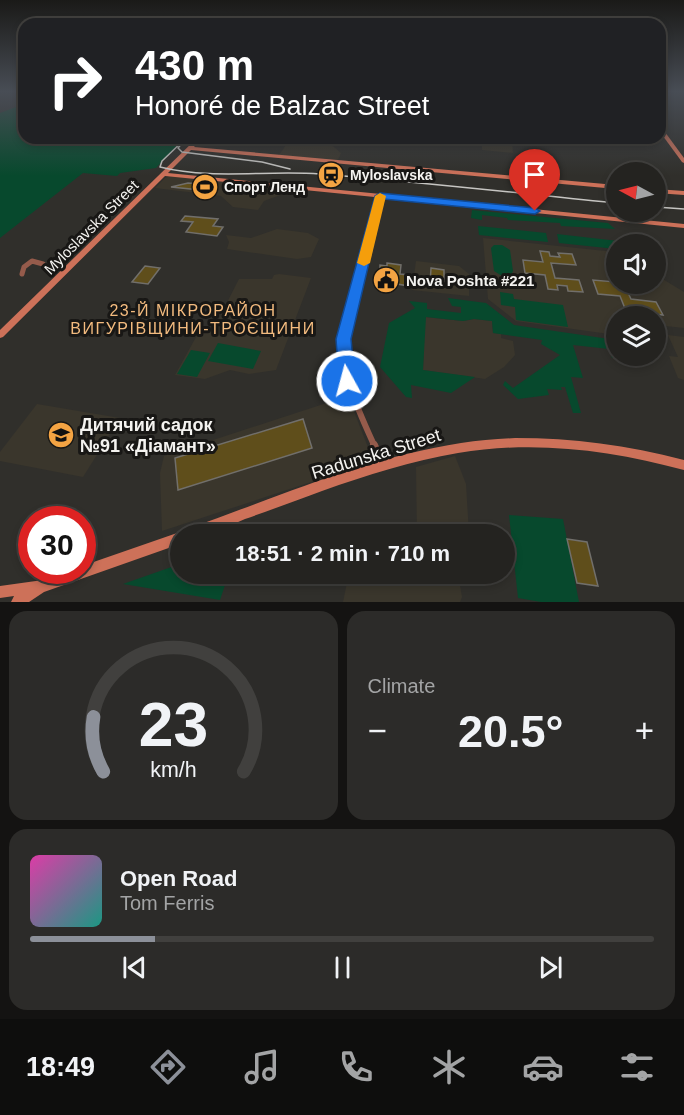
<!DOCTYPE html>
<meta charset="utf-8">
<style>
:root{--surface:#242320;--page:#2c2b29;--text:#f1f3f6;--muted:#a3a4a5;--line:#41403e;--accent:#8c9099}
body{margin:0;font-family:Arial,sans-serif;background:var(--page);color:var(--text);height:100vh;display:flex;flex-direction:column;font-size:22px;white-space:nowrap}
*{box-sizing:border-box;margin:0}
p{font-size:20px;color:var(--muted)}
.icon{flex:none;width:33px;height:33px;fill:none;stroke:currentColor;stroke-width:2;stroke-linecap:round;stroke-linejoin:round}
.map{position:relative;height:602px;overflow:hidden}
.details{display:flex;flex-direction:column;gap:9px;padding:9px;background:#141312;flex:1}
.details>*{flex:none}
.hud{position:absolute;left:18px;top:18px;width:648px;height:126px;border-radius:18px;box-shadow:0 3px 9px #0003,0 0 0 2px var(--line);background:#202124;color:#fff;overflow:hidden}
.needle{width:39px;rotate:277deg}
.buttons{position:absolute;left:606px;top:162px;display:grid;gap:12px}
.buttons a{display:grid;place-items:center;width:60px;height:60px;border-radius:50%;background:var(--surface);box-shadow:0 3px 9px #0003,0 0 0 2px var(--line);font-size:30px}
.speed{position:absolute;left:18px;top:506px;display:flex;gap:12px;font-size:30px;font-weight:700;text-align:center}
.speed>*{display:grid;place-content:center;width:78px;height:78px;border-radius:50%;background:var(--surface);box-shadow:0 3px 9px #0003,0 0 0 2px var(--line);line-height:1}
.speed .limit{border:9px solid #d22;background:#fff;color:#111}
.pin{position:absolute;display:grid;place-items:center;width:51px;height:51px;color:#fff;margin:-62px -26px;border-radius:50% 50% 50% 0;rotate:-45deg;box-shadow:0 0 6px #0007}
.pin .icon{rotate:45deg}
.me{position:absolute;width:66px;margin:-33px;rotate:353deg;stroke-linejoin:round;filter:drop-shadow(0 0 4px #0008)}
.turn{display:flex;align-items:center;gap:21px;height:126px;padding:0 18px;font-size:27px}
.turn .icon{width:78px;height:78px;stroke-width:2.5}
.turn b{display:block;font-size:42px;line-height:51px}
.big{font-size:45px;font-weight:800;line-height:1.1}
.details .tile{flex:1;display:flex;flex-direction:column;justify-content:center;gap:9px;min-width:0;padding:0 21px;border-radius:18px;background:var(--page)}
.details .dial{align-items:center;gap:0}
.dial svg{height:156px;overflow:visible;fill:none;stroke:var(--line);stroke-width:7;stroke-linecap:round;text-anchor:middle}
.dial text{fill:var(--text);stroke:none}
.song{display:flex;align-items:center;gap:18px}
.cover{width:72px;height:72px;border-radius:9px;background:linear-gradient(135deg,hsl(320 70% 55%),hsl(170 70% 35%))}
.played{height:6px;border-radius:3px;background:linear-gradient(90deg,var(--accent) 20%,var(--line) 20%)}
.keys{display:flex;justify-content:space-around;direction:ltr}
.heat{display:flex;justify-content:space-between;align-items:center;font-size:33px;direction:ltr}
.details .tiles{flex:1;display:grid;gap:9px;grid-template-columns:1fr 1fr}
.tile:last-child{grid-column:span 2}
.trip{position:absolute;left:170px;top:524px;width:345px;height:60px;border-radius:30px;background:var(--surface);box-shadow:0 3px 9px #0003,0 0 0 2px var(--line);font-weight:800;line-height:60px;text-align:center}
.tabs{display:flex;height:96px;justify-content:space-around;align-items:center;background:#0e0e0d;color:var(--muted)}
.tabs .icon{width:42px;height:42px}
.tabs .current{color:var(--accent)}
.tabs b{font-size:27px;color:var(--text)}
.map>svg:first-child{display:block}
</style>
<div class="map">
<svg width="684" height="602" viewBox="0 0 684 602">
<rect width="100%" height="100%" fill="#302f2b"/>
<g fill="#3a362c">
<polygon points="291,138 328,142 341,153 338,160 279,155"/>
<polygon points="470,138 512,138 513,153 482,150 482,142"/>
<polygon points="170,176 287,187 283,194 264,201 258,210 233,207 221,196 155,188 165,178"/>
<polygon points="277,229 308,233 319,239 311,257 297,259 227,249 229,242 226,235 251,238"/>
<polygon points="483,238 615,252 616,284 656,284 656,275 684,292 684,328 656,325 656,316 616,316 616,335 516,321 488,299"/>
<polygon points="416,261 459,266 469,274 469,296 412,290"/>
<polygon points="279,274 311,278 276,370 249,374 230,370 205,379 175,375 200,330 213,330 239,279 272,279 274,275"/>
<polygon points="425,317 463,321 474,319 492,321 493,333 501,334 501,338 513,341 515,355 504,367 485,379 423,370"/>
<polygon points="668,335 684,337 684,380 678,378 669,356 678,357"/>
<polygon points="348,396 369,450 370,455 366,464 162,531 160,473 164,456"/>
<polygon points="37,404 120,418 83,477 0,461 0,452"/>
<polygon points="455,456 466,484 469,534 417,534 416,467"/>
<polygon points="349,573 458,574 462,597 460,602 343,602"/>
</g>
<g fill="#07492d">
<polygon points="24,104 24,138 184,138 156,168 120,173 117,176 83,173 0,238 0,113"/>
<polygon points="472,210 608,223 615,229 561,226 560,223 508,220 507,218 482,215 482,220 471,218"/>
<polygon points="478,226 546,233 548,242 479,235"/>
<polygon points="557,234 627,242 628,244 616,244 616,249 559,243"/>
<polygon points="494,245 502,245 510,250 513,271 511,275 502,276 494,271 491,248"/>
<polygon points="500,292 513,294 514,299 563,305 568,327 516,320 515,307 501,305"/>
<polygon points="448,298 486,303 514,325 616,340 616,356 624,356 620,358 612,358 609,349 573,345 583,378 571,377 581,413 573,413 565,387 561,387 562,390 547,389 549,395 518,399 503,385 505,381 513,388 560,355 541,344 542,340 493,333 492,321 474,319 463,321 426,317 423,370 475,377 451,393 411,385 412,398 406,397 380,367 389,323 415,308 409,301 427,303 427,309 461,313 461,307 452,306"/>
<polygon points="218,343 261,351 253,369 208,361"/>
<polygon points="191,350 210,353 197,377 177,374"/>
<polygon points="509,515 563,519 579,602 541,602 518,598"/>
<polygon points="180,564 180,573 229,573 220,600 123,584"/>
</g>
<g fill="#5f4e1b" stroke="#716f6b" stroke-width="1.5">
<polygon points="188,183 212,185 217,186 210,195 199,192 200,190 171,187"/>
<polygon points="185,216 218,219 213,226 223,227 217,236 186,232 193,222 181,221"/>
<polygon points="540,251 549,252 550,256 560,257 558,253 572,254 576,265 551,263 555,278 579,280 583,292 568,291 567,286 557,285 558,290 548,289 545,275 525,273 523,260 543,262"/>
<polygon points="387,263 401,265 400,274 410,275 409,286 380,281 380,265 387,266"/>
<polygon points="145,266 160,268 148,284 132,282"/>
<polygon points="431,268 444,270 444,286 430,285"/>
<polygon points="609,269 616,270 616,284 624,284 631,299 656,302 663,315 647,313 644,308 633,307 636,312 626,311 620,296 598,294 593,280 615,282"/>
<polygon points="303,419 312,448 178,490 175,458"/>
<polygon points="567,539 587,542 598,586 577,583"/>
</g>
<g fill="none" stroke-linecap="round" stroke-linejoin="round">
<polyline stroke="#955b4b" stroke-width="4" points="372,227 380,196"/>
<g stroke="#955b4b" stroke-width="5">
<polyline points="22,274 24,267 32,261 43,264"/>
<polyline points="347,324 372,226"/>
</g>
<path stroke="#955b4b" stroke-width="6" d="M347,322C336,365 357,408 375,447"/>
<polyline stroke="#955b4b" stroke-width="8" points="374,445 383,466"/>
<g fill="#cd7159" fill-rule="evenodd">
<polygon points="660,128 662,128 684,158 684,163 682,162 660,132"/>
<polygon points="197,138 202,138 194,147 616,185 616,189 191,150 168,173 684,224 684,228 165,176 3,337 0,338 0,330"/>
<polygon points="656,189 684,191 684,195 656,193"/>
<path d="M515,438C574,438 627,445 684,460V470C611,450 534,440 458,453C412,461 367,475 322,491C297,500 271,510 245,519C233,524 220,531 207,534C200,535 191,534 184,534L186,530L190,528C277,497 369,457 461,443C479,440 497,439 515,438Z"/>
<polygon points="180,532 184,534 180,534 180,544 44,592 29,602 11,602 14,596 0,598 0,586 43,580 71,570 82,570 82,566"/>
</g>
<g stroke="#c6c5c2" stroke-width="1.5">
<path d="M186,138L162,161L160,167C212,180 267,170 320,174C419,182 517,193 616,203"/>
<polyline points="183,142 178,148 182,152 262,162 290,169"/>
<polyline points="656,207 684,209"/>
</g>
</g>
<linearGradient id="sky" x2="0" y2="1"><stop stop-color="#1a1a18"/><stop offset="0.52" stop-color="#484d55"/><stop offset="1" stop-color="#484d55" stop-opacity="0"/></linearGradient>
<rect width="684" height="176" fill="url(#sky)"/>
<polygon fill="#1a73e8" stroke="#114b97" stroke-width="1.5" points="380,193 535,208 540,211 535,214 384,199 351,339 355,381 353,386 347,388 341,386 339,381 336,339 375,196"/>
<polygon fill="#f59e0b" points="380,193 386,196 370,263 364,266 357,263 375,196"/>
<defs>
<symbol id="station-disc" viewBox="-11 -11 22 22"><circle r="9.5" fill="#f4a443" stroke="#181715"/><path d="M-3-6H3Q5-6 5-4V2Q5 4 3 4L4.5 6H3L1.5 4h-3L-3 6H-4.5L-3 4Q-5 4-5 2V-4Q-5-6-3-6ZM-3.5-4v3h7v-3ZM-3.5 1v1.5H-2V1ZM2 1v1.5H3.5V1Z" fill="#111"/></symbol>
<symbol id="stadium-disc" viewBox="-11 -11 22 22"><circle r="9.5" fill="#f4a443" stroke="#181715"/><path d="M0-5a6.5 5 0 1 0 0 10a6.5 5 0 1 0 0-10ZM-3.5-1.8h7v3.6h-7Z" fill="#111"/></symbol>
<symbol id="civic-disc" viewBox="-11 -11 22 22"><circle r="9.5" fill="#f4a443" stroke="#181715"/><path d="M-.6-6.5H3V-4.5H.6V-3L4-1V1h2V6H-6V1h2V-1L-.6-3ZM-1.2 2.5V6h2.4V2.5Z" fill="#111"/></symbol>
<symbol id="school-disc" viewBox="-11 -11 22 22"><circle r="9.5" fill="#f4a443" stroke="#181715"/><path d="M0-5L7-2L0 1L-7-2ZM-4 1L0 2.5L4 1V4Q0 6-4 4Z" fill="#111"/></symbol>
</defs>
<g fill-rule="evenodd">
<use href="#station-disc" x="316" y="160" width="30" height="30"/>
<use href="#stadium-disc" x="190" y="172" width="30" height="30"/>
<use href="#civic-disc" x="371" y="265" width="30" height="30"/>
<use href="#school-disc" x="46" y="420" width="30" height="30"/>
</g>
<g text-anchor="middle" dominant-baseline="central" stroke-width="6" stroke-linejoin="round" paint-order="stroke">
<g font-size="14" font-weight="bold" fill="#f4f3f0" stroke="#181715" text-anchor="start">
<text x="350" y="175">Myloslavska</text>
<text x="224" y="187">Спорт Ленд</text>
</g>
<g font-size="15" fill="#f4f3f0" stroke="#181715">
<text transform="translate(91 227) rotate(-45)">Myloslavska Street</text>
</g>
<g font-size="15" font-weight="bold" fill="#f4f3f0" stroke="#181715" text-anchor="start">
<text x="406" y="280">Nova Poshta #221</text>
</g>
<g font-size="16" letter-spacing="1.5" fill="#f3bb7f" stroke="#181715">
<text x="193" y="310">23-Й МІКРОРАЙОН<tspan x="193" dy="18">ВИГУРІВЩИНИ-ТРОЄЩИНИ</tspan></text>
</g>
<g font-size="18" font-weight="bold" fill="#f4f3f0" stroke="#181715" text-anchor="start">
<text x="80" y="425">Дитячий садок<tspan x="80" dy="21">№91 «Діамант»</tspan></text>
</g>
<g font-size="18" fill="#f4f3f0" stroke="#181715">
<text transform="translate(376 454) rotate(-17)">Radunska Street</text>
</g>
</g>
</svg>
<div class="buttons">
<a><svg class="needle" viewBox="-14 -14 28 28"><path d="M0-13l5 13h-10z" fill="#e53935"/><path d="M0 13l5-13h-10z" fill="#a3a4a5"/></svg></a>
<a><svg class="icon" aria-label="sound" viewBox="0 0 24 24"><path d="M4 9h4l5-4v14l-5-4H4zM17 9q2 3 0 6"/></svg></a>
<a><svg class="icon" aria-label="layers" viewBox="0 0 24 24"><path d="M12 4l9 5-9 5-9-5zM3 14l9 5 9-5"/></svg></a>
</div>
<div class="speed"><div class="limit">30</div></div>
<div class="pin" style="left:535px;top:211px;background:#d93025"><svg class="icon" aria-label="arrive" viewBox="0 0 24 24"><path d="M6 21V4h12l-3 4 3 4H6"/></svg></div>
<svg class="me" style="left:347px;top:381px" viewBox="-20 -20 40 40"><circle r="17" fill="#1a73e8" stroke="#fff" stroke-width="3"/><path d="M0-11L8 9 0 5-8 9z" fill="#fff"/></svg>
<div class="trip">18:51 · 2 min · 710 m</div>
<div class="hud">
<div class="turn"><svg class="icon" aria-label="right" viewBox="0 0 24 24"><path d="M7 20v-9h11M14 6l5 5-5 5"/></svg><div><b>430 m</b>Honoré de Balzac Street</div></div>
</div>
</div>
<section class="details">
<div class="tiles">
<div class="tile dial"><svg viewBox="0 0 100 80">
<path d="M14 69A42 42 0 1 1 86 69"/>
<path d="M14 69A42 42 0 0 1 9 41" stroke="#8c9099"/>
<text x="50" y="56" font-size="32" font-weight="700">23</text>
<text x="50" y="72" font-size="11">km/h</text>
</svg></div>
<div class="tile"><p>Climate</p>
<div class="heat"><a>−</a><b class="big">20.5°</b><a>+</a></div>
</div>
<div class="tile">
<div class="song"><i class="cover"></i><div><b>Open Road</b><p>Tom Ferris</p></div></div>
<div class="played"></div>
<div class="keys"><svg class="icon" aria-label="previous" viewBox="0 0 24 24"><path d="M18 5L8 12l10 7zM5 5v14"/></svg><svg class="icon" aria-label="pause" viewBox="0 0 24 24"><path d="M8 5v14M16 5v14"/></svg><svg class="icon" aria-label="next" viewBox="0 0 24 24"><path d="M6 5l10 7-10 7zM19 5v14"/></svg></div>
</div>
</div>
</section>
<nav class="tabs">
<b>18:49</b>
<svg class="icon current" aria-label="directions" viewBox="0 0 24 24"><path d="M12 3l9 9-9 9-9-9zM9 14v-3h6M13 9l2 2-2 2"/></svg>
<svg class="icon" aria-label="music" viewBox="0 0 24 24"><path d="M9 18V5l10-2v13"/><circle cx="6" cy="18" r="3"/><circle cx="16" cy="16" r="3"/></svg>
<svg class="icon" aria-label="phone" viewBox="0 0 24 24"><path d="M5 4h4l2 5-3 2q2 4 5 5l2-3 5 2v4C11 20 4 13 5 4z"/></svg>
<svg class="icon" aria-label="climate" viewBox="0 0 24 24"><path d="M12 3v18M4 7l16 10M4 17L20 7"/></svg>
<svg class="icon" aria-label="car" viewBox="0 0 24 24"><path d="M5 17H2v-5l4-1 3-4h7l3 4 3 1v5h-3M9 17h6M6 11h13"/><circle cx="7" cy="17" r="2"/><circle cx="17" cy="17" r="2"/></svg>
<svg class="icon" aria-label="filters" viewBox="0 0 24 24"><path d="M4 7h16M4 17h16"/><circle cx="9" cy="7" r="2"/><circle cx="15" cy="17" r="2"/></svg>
</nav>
